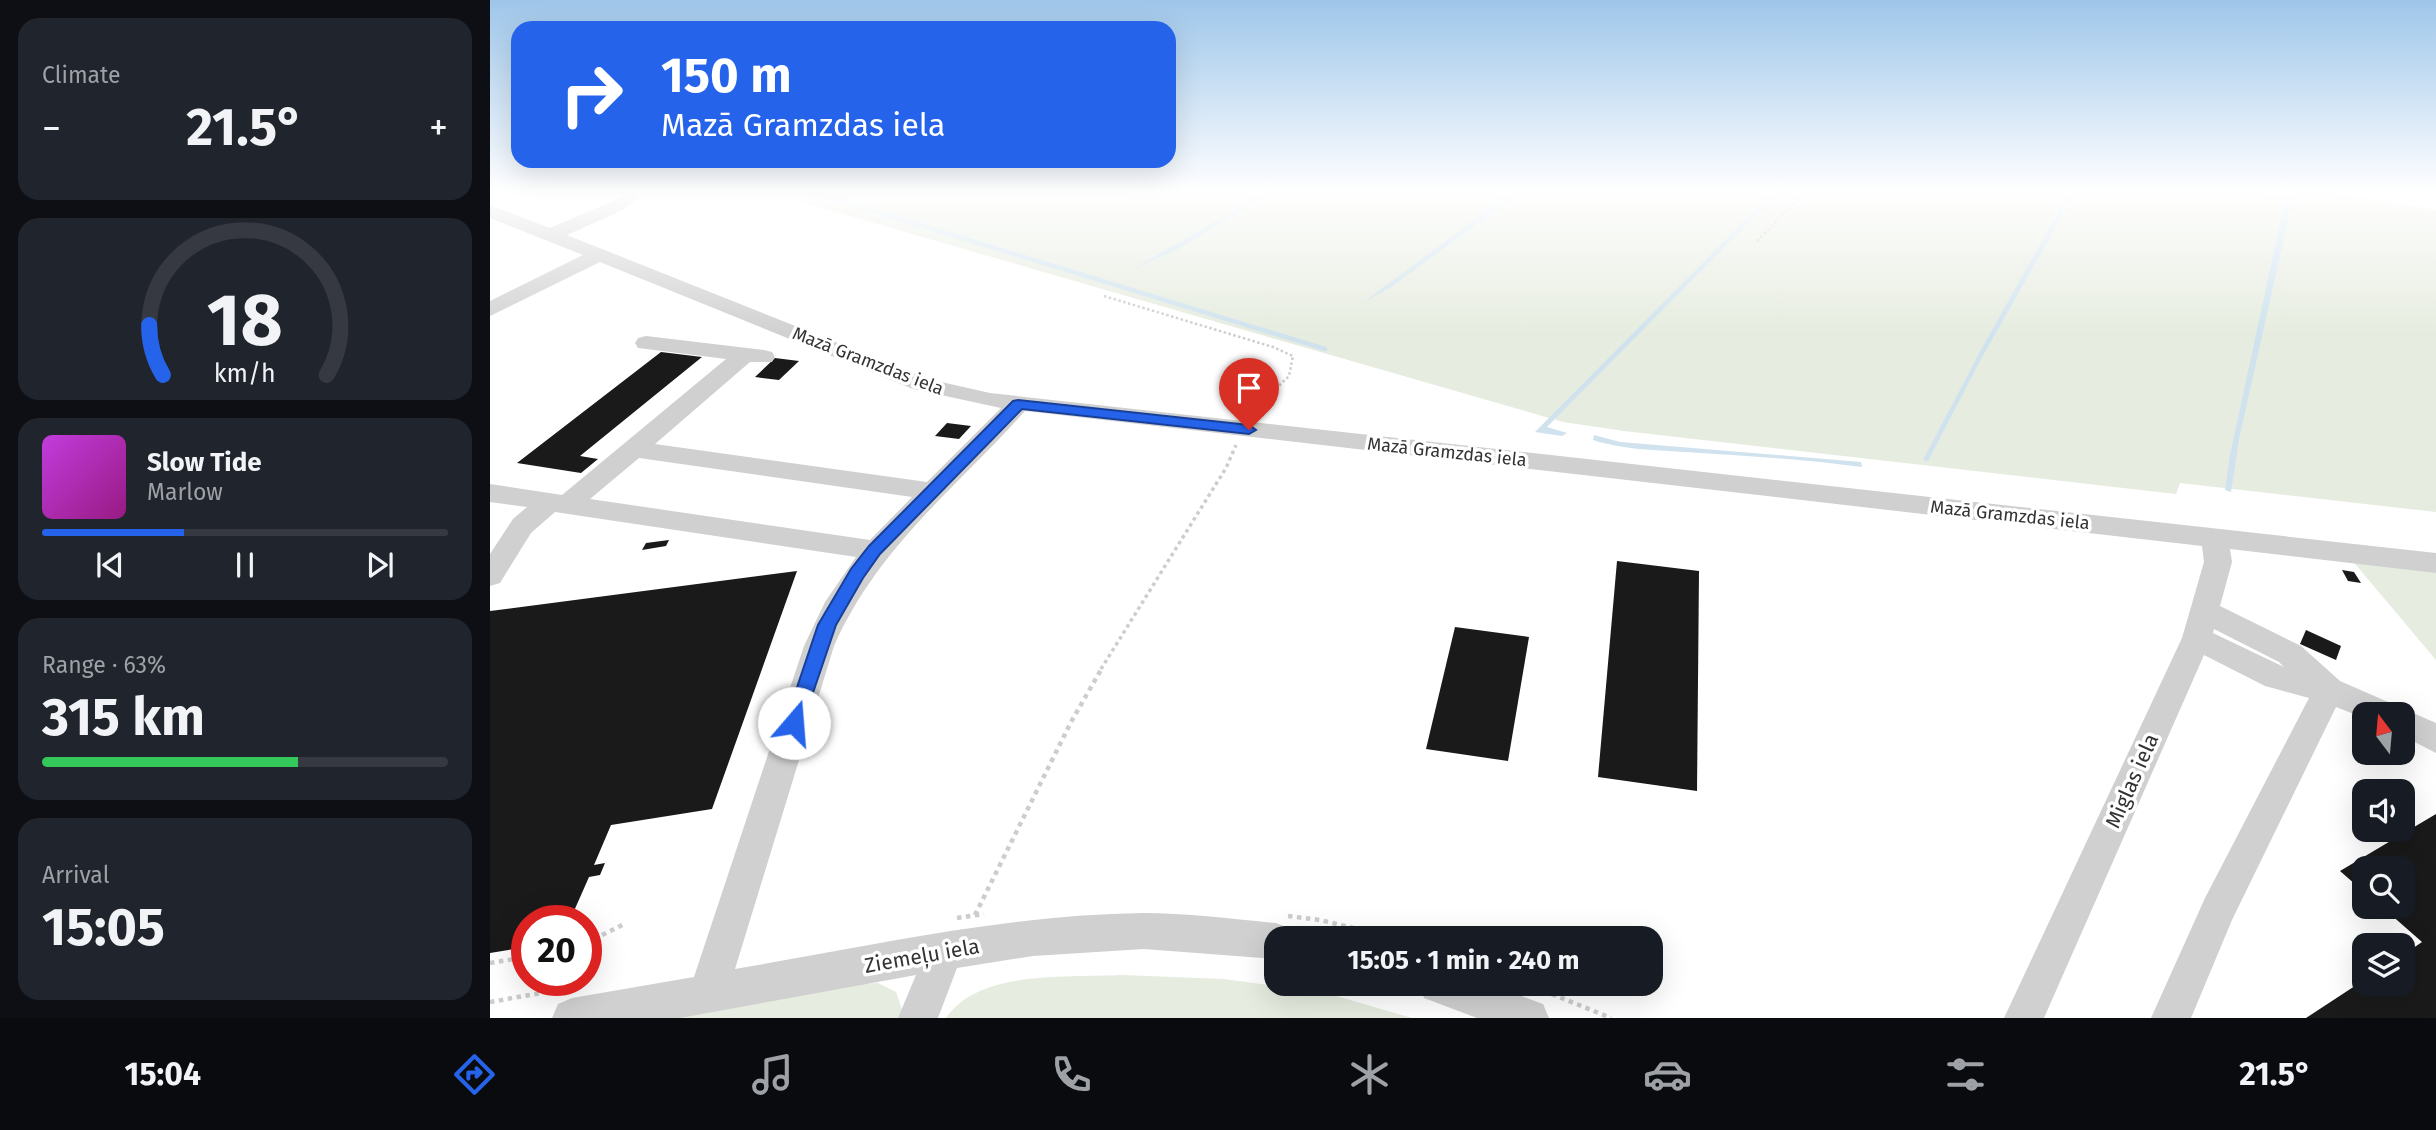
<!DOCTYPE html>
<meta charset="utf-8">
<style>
:root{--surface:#171b24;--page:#20242c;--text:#f1f3f6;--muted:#9ea1a6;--line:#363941;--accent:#2563eb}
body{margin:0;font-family:"Fira Sans",sans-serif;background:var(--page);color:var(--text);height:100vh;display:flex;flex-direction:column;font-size:26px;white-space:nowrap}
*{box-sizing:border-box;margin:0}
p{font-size:23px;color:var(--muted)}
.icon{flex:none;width:38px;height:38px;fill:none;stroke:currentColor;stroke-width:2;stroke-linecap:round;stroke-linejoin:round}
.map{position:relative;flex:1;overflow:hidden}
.details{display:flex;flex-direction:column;gap:18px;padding:18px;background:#0d0f14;width:490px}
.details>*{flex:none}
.banner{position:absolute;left:21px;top:21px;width:665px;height:147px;border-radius:21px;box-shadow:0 7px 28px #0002;background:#2563eb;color:#fff;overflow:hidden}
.needle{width:46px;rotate:344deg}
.buttons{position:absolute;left:1862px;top:702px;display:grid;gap:14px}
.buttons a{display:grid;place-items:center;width:63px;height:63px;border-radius:14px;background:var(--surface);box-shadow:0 7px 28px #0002;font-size:35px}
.speed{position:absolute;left:21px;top:905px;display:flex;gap:14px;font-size:35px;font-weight:700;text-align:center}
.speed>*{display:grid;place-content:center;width:91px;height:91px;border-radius:50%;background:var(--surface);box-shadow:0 7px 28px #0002;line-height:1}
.speed .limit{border:10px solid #d22;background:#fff;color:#111}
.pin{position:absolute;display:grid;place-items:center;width:60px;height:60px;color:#fff;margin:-72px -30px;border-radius:50% 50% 50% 0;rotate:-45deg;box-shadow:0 0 7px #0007}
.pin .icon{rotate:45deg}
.me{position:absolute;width:77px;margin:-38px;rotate:18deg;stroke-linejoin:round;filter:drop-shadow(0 0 5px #0008)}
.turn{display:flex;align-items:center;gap:24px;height:147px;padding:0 35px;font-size:32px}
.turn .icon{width:91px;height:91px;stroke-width:2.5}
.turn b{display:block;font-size:49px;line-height:60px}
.big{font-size:52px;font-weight:700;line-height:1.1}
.details .card{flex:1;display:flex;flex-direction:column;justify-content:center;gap:10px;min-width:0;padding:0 24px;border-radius:21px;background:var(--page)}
.details .dial{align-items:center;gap:0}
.dial svg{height:182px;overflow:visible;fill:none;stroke:var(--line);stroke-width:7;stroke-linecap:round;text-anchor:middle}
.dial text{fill:var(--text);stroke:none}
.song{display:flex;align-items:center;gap:21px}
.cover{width:84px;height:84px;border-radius:10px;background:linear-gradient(135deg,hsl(290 70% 55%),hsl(310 70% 35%))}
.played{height:7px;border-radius:4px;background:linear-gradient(90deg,var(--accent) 35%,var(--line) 35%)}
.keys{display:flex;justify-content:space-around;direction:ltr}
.heat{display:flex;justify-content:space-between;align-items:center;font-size:38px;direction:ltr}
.charge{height:10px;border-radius:5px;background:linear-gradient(90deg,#34c759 63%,var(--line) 0)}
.trip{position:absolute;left:774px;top:926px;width:399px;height:70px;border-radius:21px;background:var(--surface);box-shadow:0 7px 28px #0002;font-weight:700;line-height:70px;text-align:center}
.dock{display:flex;height:112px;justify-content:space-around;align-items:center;background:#090b0e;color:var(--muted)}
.dock .icon{width:49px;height:49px}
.dock .selected{color:var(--accent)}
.dock b{font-size:32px;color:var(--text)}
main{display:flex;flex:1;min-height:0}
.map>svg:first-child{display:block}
</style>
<main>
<section class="details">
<div class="card"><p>Climate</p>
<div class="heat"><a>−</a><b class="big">21.5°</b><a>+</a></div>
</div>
<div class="card dial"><svg viewBox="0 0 100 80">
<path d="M14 69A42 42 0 1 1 86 69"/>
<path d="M14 69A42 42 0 0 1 8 47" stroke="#2563eb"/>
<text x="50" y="56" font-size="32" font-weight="700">18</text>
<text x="50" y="72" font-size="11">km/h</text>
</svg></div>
<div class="card">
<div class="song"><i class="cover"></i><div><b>Slow Tide</b><p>Marlow</p></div></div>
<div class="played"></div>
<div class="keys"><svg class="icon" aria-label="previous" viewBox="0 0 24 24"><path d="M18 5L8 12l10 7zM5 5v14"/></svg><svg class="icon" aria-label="pause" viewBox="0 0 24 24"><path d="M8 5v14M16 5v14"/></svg><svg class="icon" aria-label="next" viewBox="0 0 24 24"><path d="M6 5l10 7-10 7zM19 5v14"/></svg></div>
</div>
<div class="card"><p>Range · 63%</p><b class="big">315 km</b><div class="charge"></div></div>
<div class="card"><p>Arrival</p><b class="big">15:05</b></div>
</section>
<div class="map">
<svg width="1946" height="1018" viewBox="0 0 1946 1018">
<rect width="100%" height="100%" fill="#fff"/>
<g fill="#e6ecdf">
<polygon points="280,193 1851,193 1946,210 1946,512 1690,483 1686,494 1134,431 1073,422"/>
<polygon points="1861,559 1946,573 1946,660"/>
<path d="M632,975L734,979L836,993L922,1018H456C489,969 579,978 632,975Z"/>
<polygon points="388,983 406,992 413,1013 412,1018 164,1018 356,985"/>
</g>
<g fill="#cfe2ee">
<polygon points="774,193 781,193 688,249 642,270"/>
<polygon points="1020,193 1030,193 901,287 874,302"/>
<polygon points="1282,193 1288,193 1057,427 1077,433 1072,436 1045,432"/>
<polygon points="1579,193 1585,193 1490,361 1438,461 1433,460 1493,346"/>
<polygon points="1755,193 1794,199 1795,193 1804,193 1749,439 1741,492 1735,490 1740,455 1792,214 1792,202"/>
<path d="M1104,435L1130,442L1371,462L1372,467C1318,460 1264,456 1210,453C1175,450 1137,451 1103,440Z"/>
</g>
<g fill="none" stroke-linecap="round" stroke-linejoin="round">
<polyline stroke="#cfe2ee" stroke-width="4.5" points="325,193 835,349"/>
</g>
<g fill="#1a1a1a">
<polygon points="171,352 212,357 90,456 108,459 91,473 27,463"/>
<polygon points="285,358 309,361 289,380 265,377"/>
<polygon points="457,423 481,426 469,439 445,436"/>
<polygon points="179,540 176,546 152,550 156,543"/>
<polygon points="1127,561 1209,571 1207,791 1108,777"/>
<polygon points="1852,570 1864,572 1871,583 1858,581"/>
<polygon points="307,571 222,809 121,825 104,865 115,863 110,875 99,877 80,920 37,920 37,947 0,953 0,611"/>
<polygon points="965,627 1039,637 1018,761 936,749"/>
<polygon points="1816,630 1851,646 1846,660 1810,644"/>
<polygon points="1946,814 1946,1018 1816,1018 1874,980 1874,984 1913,984 1913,955 1932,942 1891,906 1913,906 1913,868 1874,868 1874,892 1850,871"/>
</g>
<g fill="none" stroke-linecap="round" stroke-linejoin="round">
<g stroke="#cdcdcd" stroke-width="2.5" stroke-dasharray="2.5 2.5" stroke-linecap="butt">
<polyline points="1267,241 1314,193"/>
<polyline points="614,296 783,347 803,356 799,376 773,401"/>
</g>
<g stroke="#cdcdcd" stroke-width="3.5" stroke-dasharray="3.5 3.5" stroke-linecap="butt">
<polyline points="763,414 764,409 775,399"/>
<polyline points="611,669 736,468 746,445"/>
</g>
<g stroke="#cdcdcd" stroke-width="4.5" stroke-dasharray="4.5 4.5" stroke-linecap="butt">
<polyline points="485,915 581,722 612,668"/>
<polyline points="798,916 830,920 905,938"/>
<polyline points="467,918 494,914"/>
<polyline points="96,943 134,924"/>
<polyline points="0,963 37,957"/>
<polyline points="1037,984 1121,1018"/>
<polyline points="0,1002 74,989"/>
</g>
<g fill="#d0d0d0" fill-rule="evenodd">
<path d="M127,193H145L148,198L135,209L77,235L438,379L500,393L1946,553V573L1740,549L1742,562L1730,606L1811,646L1850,681L1946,723V753L1913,736V714H1874V718L1846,707L1742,920L1701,1018H1661L1715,898L1819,698L1775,686L1714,655L1554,1018H1514L1692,638L1714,562L1712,546L535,411C464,490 388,547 344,646L245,969C380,946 515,915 653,913C697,913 742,919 786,923L799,928L804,938H786V959L654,949L543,956L467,968L448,1018H408L426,975L190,1018H62L68,1004L82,998L204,977L314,646L335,602L366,557L65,512L41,533L10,583L0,586V554L23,519L37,507L0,502V484L72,495L236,359L148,348L145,343L148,338L156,336L274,350L282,352L285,357L282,362H260L165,444L437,482L511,408L423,389L110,262L0,316V301L93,255L0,218V205L60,228L123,201L129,197ZM149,458L422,497L380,540L100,499ZM1724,629L1789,662L1794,667L1723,633Z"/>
<polygon points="929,984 999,984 1053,1004 1059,1018 987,1018 934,998"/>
</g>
</g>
<linearGradient id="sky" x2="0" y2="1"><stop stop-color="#9ec6ea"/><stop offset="0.57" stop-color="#fff"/><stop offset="1" stop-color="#fff" stop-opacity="0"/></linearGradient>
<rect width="1946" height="336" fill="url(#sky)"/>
<polygon fill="#2563eb" stroke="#184099" stroke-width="2" points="528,400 759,425 766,430 759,434 532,409 390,554 373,578 346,625 311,728 304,731 298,728 295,723 328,625 361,569 379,546 523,401"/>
<g text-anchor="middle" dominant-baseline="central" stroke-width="7" stroke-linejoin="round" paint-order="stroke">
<g font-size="18" fill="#333" stroke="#fff">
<text transform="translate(378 361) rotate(21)">Mazā Gramzdas iela</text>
<text transform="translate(957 452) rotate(6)">Mazā Gramzdas iela</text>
<text transform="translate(1520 515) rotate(6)">Mazā Gramzdas iela</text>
</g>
<g font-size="21" fill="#333" stroke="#fff">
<text transform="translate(1642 781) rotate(-66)">Miglas iela</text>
<text transform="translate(432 956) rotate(-10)">Ziemeļu iela</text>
</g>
</g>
</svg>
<div class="buttons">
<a><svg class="needle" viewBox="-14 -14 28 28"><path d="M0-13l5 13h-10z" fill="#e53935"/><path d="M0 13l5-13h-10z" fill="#9ea1a6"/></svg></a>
<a><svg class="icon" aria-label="sound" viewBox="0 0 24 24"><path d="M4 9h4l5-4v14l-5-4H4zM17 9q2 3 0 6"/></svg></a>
<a><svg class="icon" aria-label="search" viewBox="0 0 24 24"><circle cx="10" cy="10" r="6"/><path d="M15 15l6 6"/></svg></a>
<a><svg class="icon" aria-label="layers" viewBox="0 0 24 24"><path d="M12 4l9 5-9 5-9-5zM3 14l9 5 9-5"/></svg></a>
</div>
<div class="speed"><div class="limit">20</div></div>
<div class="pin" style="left:759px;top:430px;background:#d93025"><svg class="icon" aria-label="arrive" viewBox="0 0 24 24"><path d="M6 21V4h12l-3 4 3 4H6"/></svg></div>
<svg class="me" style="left:304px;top:723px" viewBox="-20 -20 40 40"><circle r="19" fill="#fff"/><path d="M0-13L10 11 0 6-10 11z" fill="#2563eb"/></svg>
<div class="trip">15:05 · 1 min · 240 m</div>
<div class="banner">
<div class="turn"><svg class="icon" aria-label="right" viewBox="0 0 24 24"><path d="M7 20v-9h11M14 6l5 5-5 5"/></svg><div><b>150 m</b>Mazā Gramzdas iela</div></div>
</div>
</div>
</main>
<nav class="dock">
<b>15:04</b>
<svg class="icon selected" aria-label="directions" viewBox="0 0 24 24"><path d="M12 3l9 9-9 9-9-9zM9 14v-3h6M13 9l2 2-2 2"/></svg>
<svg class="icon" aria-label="music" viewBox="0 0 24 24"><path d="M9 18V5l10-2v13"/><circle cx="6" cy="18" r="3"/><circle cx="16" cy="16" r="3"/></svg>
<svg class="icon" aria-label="phone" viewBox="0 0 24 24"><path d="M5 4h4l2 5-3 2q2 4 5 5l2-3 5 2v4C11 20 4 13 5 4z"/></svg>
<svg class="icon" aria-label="climate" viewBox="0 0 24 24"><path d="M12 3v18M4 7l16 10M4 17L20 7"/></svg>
<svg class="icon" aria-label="car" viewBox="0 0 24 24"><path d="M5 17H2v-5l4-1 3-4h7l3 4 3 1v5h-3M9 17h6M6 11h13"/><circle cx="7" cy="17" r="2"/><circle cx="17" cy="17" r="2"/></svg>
<svg class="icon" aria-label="filters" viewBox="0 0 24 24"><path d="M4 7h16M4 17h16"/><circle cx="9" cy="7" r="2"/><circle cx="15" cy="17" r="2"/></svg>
<b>21.5°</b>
</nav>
